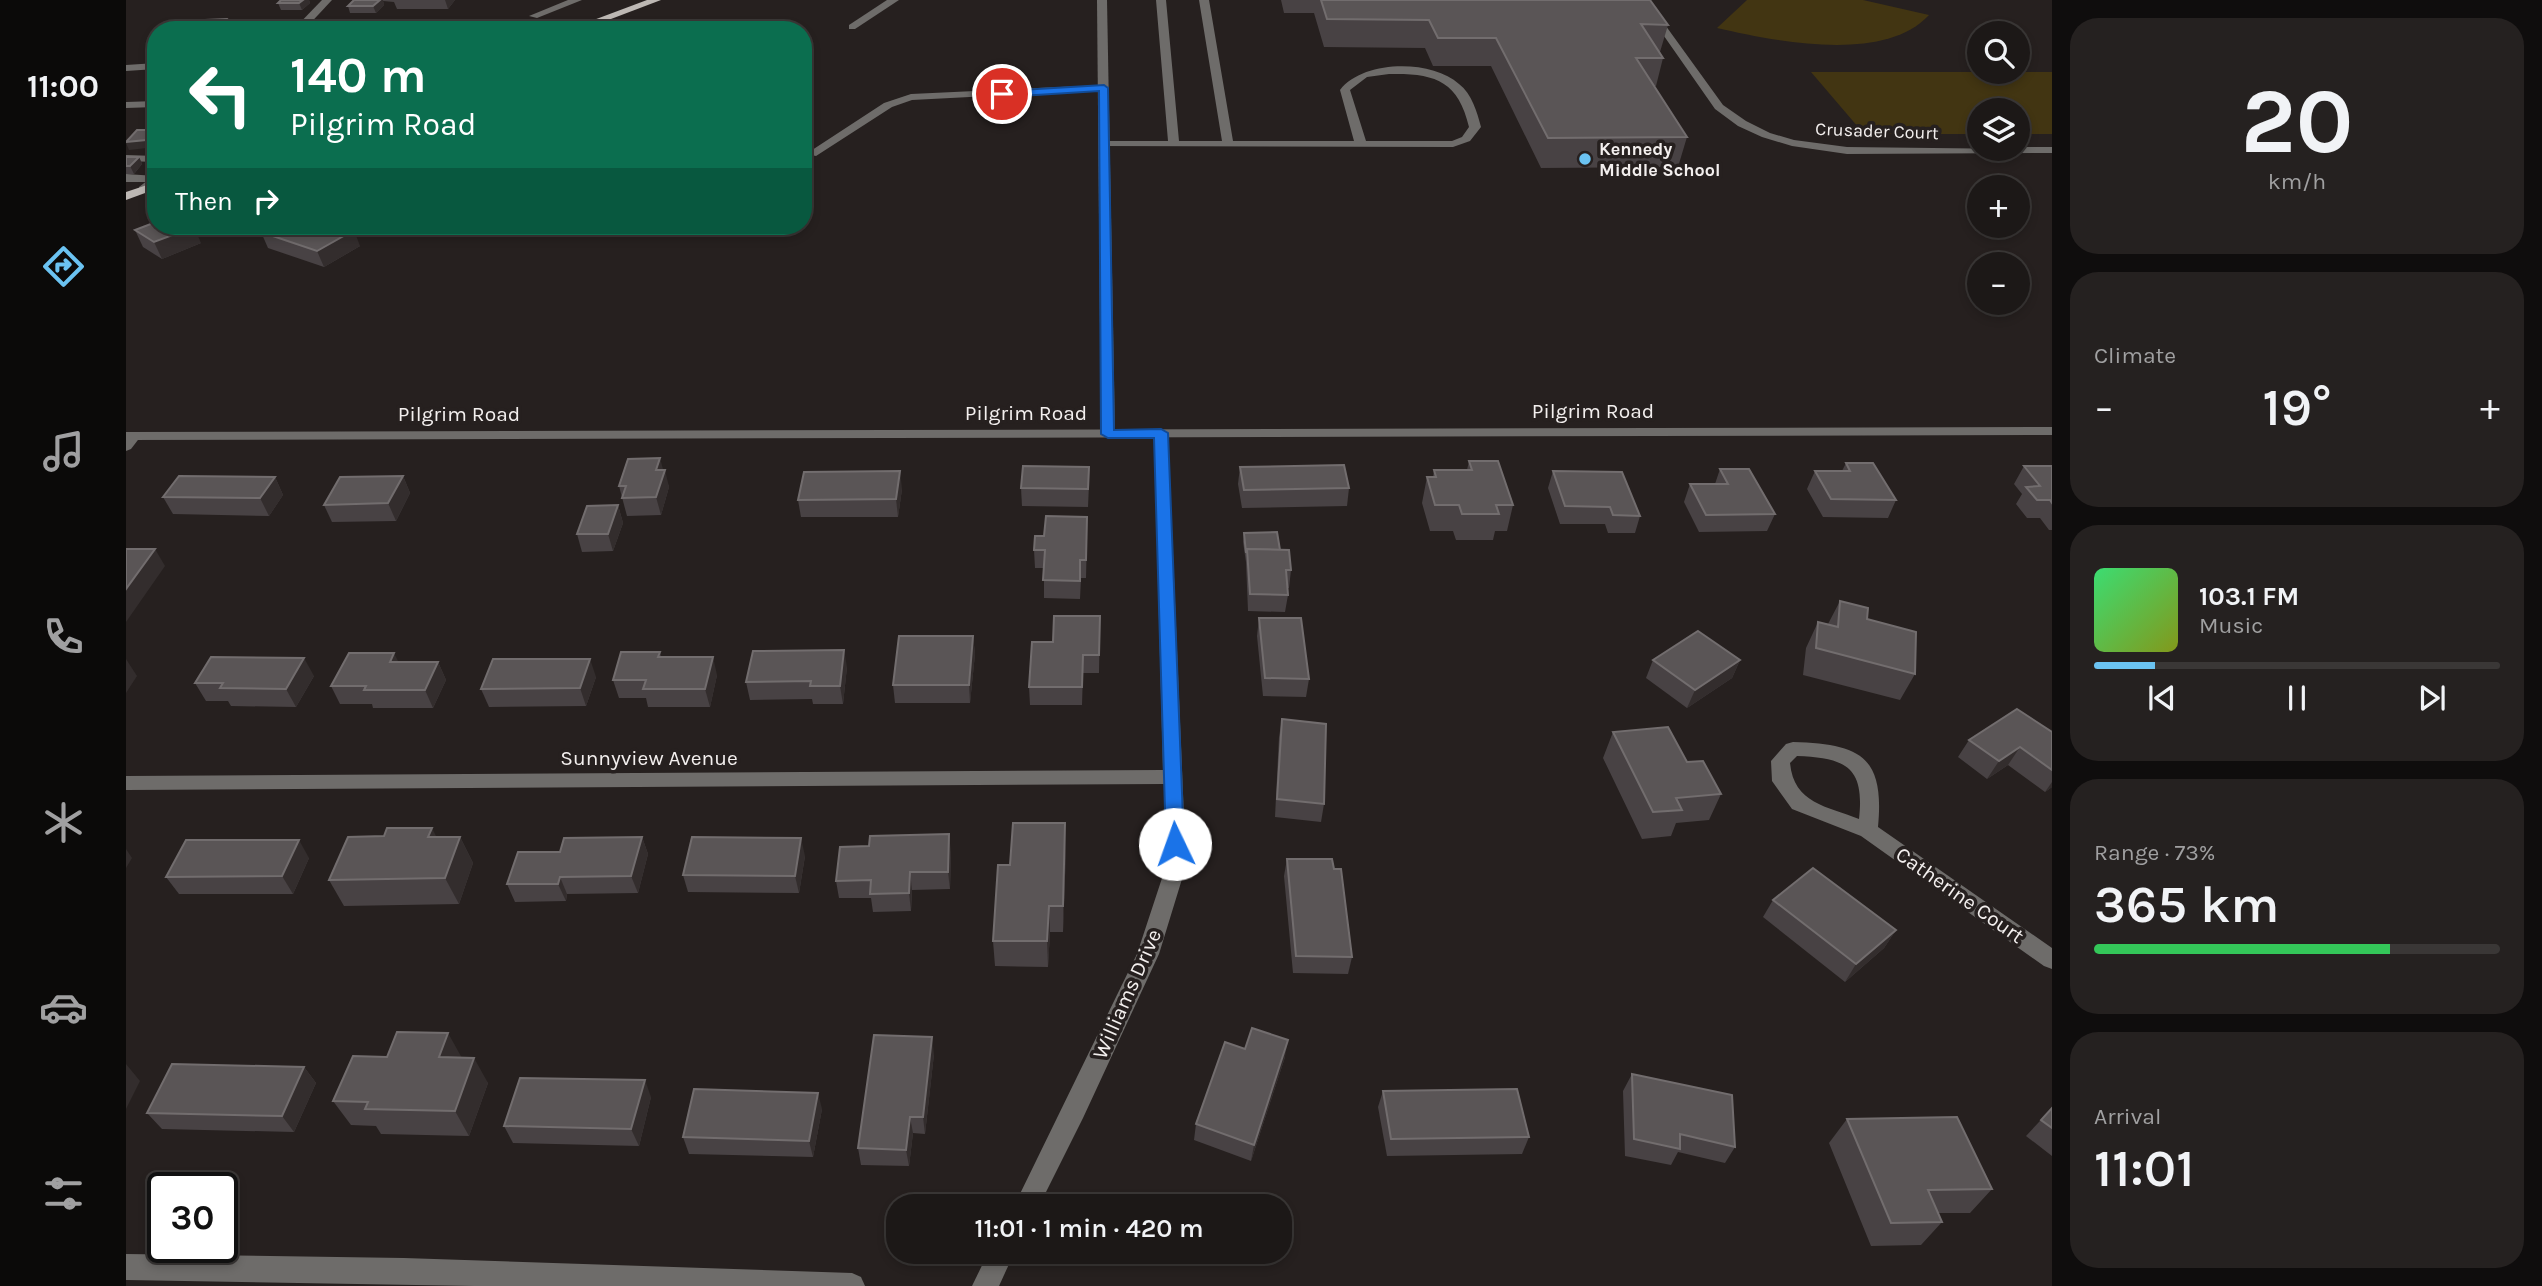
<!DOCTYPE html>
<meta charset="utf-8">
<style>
:root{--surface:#1c1817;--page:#252120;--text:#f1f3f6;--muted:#a0a0a1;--line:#3a3736;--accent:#6bc3f2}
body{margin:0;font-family:Karla,sans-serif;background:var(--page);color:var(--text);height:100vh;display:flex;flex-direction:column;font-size:26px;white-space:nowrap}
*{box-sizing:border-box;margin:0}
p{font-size:23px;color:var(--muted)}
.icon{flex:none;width:38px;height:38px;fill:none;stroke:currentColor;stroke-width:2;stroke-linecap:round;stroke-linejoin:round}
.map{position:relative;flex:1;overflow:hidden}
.sheet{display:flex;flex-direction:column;gap:18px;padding:18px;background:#0f0d0d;width:490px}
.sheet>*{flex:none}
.banner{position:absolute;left:21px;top:21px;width:665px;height:214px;border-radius:28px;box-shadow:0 4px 10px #0003,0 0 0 2px var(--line);background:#0b6e4f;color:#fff;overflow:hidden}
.fabs{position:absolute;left:1841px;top:21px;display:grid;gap:14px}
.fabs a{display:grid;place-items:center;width:63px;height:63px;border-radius:50%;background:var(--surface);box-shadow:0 4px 10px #0003,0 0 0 2px var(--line);font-size:35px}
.speed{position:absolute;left:21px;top:1172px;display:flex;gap:14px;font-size:35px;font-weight:700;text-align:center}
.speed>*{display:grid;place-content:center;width:91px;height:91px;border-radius:50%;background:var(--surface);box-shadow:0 4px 10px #0003,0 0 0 2px var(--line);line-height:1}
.speed .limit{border:4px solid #111;border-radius:10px;background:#fff;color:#111}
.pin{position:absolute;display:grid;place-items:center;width:60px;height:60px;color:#fff;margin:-30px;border:4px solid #fff;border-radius:50%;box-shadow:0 2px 7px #0007}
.me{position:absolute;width:77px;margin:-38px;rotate:357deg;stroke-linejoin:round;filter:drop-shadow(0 0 5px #0008)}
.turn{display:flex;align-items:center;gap:24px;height:147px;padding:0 28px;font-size:32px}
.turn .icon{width:91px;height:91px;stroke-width:2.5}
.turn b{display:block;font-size:49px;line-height:60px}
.then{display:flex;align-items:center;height:66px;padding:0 28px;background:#0003;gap:14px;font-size:26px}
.big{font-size:52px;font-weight:600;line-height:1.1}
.sheet .card{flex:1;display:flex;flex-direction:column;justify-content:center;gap:10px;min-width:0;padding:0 24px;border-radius:28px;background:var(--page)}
.sheet .dial{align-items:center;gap:0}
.dial b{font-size:91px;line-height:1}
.song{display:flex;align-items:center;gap:21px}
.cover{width:84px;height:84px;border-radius:10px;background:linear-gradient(135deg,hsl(140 70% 55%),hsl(70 70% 35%))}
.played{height:7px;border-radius:4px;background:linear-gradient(90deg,var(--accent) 15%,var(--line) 15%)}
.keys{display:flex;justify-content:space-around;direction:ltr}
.heat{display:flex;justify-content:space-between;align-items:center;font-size:38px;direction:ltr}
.charge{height:10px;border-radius:5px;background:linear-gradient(90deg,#34c759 73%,var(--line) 0)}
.trip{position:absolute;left:760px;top:1194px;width:406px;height:70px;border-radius:28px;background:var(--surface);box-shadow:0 4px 10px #0003,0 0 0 2px var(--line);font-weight:600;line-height:70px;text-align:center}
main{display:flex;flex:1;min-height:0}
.tabs{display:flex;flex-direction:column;width:126px;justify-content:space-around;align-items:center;background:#0b0a09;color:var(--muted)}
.tabs .icon{width:49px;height:49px}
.tabs .on{color:var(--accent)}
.tabs b{font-size:32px;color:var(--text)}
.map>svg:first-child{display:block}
</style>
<main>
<nav class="tabs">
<b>11:00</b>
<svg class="icon on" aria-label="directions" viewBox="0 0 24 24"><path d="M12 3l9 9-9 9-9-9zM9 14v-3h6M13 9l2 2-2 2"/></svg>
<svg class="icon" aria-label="music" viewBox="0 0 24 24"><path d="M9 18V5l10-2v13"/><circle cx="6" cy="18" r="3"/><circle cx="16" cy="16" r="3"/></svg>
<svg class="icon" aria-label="phone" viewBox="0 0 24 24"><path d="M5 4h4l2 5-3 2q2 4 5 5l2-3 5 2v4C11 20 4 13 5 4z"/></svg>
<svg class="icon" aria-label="climate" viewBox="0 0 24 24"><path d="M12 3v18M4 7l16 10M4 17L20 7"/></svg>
<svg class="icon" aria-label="car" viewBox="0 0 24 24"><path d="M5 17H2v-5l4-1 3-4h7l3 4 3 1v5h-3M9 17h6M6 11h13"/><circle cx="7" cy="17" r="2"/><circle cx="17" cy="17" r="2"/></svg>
<svg class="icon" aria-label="filters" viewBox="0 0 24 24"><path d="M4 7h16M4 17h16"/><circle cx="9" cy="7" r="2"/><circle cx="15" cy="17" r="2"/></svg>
</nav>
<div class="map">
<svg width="1926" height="1286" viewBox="0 0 1926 1286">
<rect width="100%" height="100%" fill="#26201f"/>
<g fill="#423512">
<path d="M1621,0H1737L1803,15C1758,64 1648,41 1591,28Z"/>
<polygon points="1685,72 1926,72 1926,134 1892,134 1892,110 1853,110 1853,134 1738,134"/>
</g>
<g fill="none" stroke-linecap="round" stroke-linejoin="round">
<g fill="#6e6c6a" fill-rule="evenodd">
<polygon points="442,0 456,0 411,18 403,16"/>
<polygon points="761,0 773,0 729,29 723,29 723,25"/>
<path d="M1030,0H1040L1053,141H1096L1073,0H1083L1107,141H1228L1214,90C1237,60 1305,59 1333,84C1346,94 1351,112 1355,127L1344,141L1327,147L974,146V142L978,141H1042ZM1263,74C1308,73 1332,80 1343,127L1336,137L1326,141H1240L1224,90L1241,77Z"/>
<polygon points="30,63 30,69 0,71 0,65"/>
<polygon points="978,85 982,86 982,90 786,100 766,107 690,156 680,154 758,103 785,94"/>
<polygon points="30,101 30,107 0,108 0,102"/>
<polygon points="0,155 30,156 30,162 0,161"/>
<polygon points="0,174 30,176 30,182 0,182"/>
</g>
<g fill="#6e6c6a" fill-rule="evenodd">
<polygon points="196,0 206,0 178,30 167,30"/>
<polygon points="971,0 981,0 989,434 982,438 975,434"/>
<polygon points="1508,0 1518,0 1537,22 1597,105 1620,121 1644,133 1668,140 1721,147 1892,149 1892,147 1926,147 1926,153 1721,154 1666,146 1636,137 1612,126 1589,109 1531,26"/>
<polygon points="30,174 30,184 21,193 13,193 13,187"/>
<polygon points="1035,429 1042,433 1060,866 1033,954 957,1118 913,1206 888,1206 1011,954 1040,866 1038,784 0,790 0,776 1037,770 1028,433"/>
<polygon points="8,432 15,436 5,449 0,451 0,436"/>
<path d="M1667,742C1733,744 1759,755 1752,827L1926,948V969L1918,966L1735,836L1666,809L1646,781L1645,761L1660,744ZM1671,756C1719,758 1739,766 1733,819C1701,806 1668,804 1664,763Z"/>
<polygon points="863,1251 889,1251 873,1286 846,1286"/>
<polygon points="0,1254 278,1258 726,1273 735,1277 739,1286 348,1286 0,1280"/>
</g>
<polygon fill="#6e6c6a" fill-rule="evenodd" points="1926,427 1926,435 0,440 0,432"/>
<g fill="#bdb8b4" fill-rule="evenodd">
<polygon points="521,0 535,0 456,30 441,30"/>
<polygon points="30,182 30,189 0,200 0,192"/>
</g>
</g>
<g fill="#484244">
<polygon points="155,0 183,0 184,3 176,10 155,10 152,3"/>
<polygon points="228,0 329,0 322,9 271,9 268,2 257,1 258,5 250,13 224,13 222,6"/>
<polygon points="1155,0 1524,0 1542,25 1534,52 1537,58 1530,86 1528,86 1561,137 1552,167 1415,168 1365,66 1307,66 1299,48 1198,47 1188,13 1158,13"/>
<polygon points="100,19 103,27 99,30 71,30 70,28"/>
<polygon points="0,157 13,157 16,164 8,174 0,174"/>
<polygon points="177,228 201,232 234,246 198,267 142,248 135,232"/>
<polygon points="9,230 75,243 36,259 17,247"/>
<polygon points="1343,461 1387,505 1381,531 1369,531 1367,540 1330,540 1327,531 1304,531 1296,503 1301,477 1307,477 1308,470 1341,470"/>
<polygon points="1720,463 1770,500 1762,518 1697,517 1681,489 1689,471 1716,471"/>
<polygon points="1898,466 1926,466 1926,530 1923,530 1914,518 1901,518 1890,504 1896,494 1888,484"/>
<polygon points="1114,467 1223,488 1221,506 1116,508 1112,484"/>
<polygon points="1594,469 1649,514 1641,531 1573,532 1558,502 1564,484 1589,484"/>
<polygon points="537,470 543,487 535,515 501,516 493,486"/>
<polygon points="1427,471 1514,516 1509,533 1482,533 1479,524 1434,524 1422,488"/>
<polygon points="277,476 284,493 270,521 206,522 198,505"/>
<polygon points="149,477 157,495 143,516 47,514 37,497"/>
<polygon points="963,484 962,507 896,506 895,488"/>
<polygon points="776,489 772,517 675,517 672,500"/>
<polygon points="492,505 497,523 487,551 456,552 451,534"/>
<polygon points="1118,533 1154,550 1165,570 1163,588 1161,588 1162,595 1159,612 1122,611 1120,562 1117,542"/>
<polygon points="961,535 960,578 955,578 954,599 918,598 918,568 909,568 908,550"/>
<polygon points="1714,601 1741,619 1789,674 1774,700 1677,675 1680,648 1692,622 1702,624"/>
<polygon points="974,616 973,673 957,673 956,705 904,705 903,687 927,642"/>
<polygon points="1133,618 1183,679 1180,697 1137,696 1131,636"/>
<polygon points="847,636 849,654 844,703 769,703 767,685"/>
<polygon points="534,652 535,657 591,675 584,707 522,707 520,698 493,698 487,680"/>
<polygon points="1527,660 1614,660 1606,678 1561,708 1520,678"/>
<polygon points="272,662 312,662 320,680 307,708 247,708 246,704 214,704 205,686"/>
<polygon points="721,667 717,704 687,704 686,699 624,700 620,682"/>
<polygon points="188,676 170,707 105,706 102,701 80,701 69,683"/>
<polygon points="470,677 460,706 363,707 355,689"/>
<polygon points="1156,719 1198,804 1195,822 1149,817 1153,737"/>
<polygon points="1487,732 1561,762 1595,794 1583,820 1550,823 1545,836 1516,839 1477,758"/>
<polygon points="1926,732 1926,787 1919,792 1882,765 1861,779 1832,757 1843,740"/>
<polygon points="311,837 334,837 347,863 333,904 218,906 203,880"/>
<polygon points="516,837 522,854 512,893 441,894 440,901 389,902 381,884 434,852"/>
<polygon points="940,850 937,932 924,932 922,967 869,966 867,941 884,865"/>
<polygon points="825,852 824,889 786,890 785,911 747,912 745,898 713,898 710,881"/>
<polygon points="679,856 673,893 562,892 557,875"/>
<polygon points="183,858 167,894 53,894 40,877"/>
<polygon points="1161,859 1226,957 1222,974 1167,973 1158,876"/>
<polygon points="1647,900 1770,930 1758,948 1719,982 1637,917"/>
<polygon points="1119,1049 1159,1057 1125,1161 1068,1140 1070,1124"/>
<polygon points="808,1054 799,1134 787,1133 783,1166 735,1165 732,1148"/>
<polygon points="336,1058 362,1083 343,1136 255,1134 250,1126 225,1125 207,1101"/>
<polygon points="178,1067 190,1083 168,1132 36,1129 21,1113"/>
<polygon points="1506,1074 1609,1147 1599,1163 1552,1152 1545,1165 1499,1156 1497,1091"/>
<polygon points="1257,1091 1403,1137 1396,1154 1261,1156 1252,1107"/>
<polygon points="525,1097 513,1146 387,1143 378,1126"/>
<polygon points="1926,1108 1926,1156 1900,1136"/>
<polygon points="696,1109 687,1157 563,1154 557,1137"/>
<polygon points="1721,1119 1866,1189 1844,1213 1812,1213 1816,1222 1795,1245 1745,1246 1703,1143"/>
</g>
<g fill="#332d2d">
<polygon points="177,0 183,0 184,3 176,10 173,3"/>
<polygon points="254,0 257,0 258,5 250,13 247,6"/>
<polygon points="319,0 329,0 322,9"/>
<polygon points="100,19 103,27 99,30 92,30 91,28"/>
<polygon points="151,24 153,30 146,30"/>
<polygon points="30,139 30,147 3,150 0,143 0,142"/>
<polygon points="13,157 16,164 8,174 4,166"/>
<polygon points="199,226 206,242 187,233"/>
<polygon points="68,227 75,243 36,259 28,242"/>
<polygon points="228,230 234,246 198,267 191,251"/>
<polygon points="534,458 538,473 539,470 543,487 535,515 530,497 530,470"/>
<polygon points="774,471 776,489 772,517 770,499"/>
<polygon points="277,476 284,493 270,521 262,503"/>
<polygon points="149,477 157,495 143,516 134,498"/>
<polygon points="492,505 497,523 487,551 482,534"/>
<polygon points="29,549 39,566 0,622 0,589"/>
<polygon points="847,636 849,654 844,703 843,685"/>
<polygon points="718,650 721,667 717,704 714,686"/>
<polygon points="268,653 277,671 264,662"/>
<polygon points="587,657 591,675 584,707 579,689"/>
<polygon points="178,658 188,676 170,707 160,689"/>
<polygon points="0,659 11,676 0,693"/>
<polygon points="464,659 470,677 460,706 454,688"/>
<polygon points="1614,660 1606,678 1561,708 1569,690"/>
<polygon points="312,662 320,680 307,708 299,690"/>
<polygon points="1894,747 1882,765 1861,779 1873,761"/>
<polygon points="1926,782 1926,787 1919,792"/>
<polygon points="939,823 940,850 937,932 937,906"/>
<polygon points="306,828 319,854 302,837"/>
<polygon points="823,834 825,852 824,889 822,872"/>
<polygon points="334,837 347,863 333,904 319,878"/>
<polygon points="516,837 522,854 512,893 505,876"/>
<polygon points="675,838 679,856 673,893 669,876"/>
<polygon points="173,840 183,858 167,894 156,876"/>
<polygon points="0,849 6,858 0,868"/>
<polygon points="784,872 786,890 785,911 783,893"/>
<polygon points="434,877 441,894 440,901 432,884"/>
<polygon points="923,906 924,932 922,967 921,941"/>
<polygon points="1770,930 1758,948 1719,982 1730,964"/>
<polygon points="322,1033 336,1058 313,1057"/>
<polygon points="806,1037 808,1054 799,1134 797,1117"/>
<polygon points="1162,1040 1159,1057 1125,1161 1128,1145"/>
<polygon points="348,1058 362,1083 343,1136 329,1111"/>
<polygon points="0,1064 14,1081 0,1109"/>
<polygon points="178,1067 190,1083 168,1132 156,1116"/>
<polygon points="519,1080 525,1097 513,1146 505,1129"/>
<polygon points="692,1093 696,1109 687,1157 683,1141"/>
<polygon points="784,1117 787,1133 783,1166 780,1150"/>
</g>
<g fill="#5a5556" stroke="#726d6e" stroke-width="2">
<polygon points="155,0 177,0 173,3 152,3"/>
<polygon points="228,0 254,0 247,6 222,6"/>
<polygon points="1195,0 1524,0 1542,25 1515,24 1537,58 1510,58 1561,137 1422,138 1370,38 1312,38 1303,20 1201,19"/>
<polygon points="100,19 91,28 70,28 79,20"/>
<polygon points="114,24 151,24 146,30 108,30"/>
<polygon points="11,130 30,130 30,139 0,142"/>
<polygon points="0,157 13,157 4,166 0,166"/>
<polygon points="30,222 30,226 68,227 28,242 9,230"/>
<polygon points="147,226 172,226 177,228 181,226 199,226 187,233 195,235 212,226 228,230 191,251 135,232"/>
<polygon points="534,458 530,470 539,470 530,497 496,498 500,486 493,486 502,459"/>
<polygon points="1343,461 1372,461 1387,505 1370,505 1373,514 1336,514 1333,505 1309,505 1301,477 1310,477 1308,470 1346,470"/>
<polygon points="1720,463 1747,463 1770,500 1705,499 1689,471 1724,471"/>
<polygon points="1218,465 1223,488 1118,490 1114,467"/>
<polygon points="897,466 963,467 962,489 895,488"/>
<polygon points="1898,466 1926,466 1926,503 1924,500 1911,500 1900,487 1914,486"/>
<polygon points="1594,469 1623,469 1649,514 1580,515 1564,484 1602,484"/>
<polygon points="774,471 770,499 672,500 678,472"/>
<polygon points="1427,471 1496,472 1514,516 1487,515 1484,507 1439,506"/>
<polygon points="53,476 149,477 134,498 37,497"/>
<polygon points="277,476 262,503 198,505 214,477"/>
<polygon points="492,505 482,534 451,534 461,506"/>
<polygon points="920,516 961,517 960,560 954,560 954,581 917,580 919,550 908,550 909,536 918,536"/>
<polygon points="1151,532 1154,550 1121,549 1120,553 1118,533"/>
<polygon points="0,549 29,549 0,589"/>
<polygon points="1121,549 1163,550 1165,570 1160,570 1162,595 1124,594"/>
<polygon points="1714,601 1742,608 1741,619 1790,632 1789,674 1690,648 1692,622 1712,627"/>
<polygon points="928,616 974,616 973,655 957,655 956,687 903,687 906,642 927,642"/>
<polygon points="1133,618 1175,618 1183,679 1139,678"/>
<polygon points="1572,631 1614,660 1569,690 1527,660"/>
<polygon points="773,636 847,636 843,685 767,685"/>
<polygon points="718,650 714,686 684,686 685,681 620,682 627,651"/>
<polygon points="495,652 534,652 532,657 587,657 579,689 517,689 520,680 487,680"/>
<polygon points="223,653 268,653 264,662 312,662 299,690 238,690 240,686 205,686"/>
<polygon points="85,657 178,658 160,689 94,688 97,683 69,683"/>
<polygon points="367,659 464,659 454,688 355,689"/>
<polygon points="1891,709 1926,732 1926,770 1894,747 1873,761 1843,740"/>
<polygon points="1156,719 1200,724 1198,804 1151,799"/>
<polygon points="1542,727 1561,762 1577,761 1595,794 1550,798 1556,810 1527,812 1487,732"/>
<polygon points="887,823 939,823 937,906 923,906 921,941 867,941 872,865 884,865"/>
<polygon points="261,828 306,828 302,837 334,837 319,878 203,880 222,837 258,836"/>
<polygon points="823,834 822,872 784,872 783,893 744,894 745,880 710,881 714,847 743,846 744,836"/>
<polygon points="516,837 505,876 434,877 432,884 381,884 392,852 434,852 438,838"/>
<polygon points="566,837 675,838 669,876 557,875"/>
<polygon points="60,840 173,840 156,876 40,877"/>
<polygon points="1161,859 1206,859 1208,869 1215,869 1226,957 1170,956"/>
<polygon points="1687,868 1770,930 1730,964 1647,900"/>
<polygon points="1126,1028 1162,1040 1128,1145 1070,1124 1099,1042 1119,1049"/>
<polygon points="271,1032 322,1033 313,1057 348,1058 329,1111 239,1109 242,1102 207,1101 227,1056 261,1057"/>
<polygon points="748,1035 806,1037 797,1117 784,1117 780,1150 732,1148"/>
<polygon points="46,1064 178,1067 156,1116 21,1113"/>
<polygon points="1506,1074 1606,1095 1609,1147 1554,1134 1554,1149 1508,1139"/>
<polygon points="394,1078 519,1080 505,1129 378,1126"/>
<polygon points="568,1089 692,1093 683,1141 557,1137"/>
<polygon points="1391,1089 1403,1137 1265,1139 1257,1091"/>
<polygon points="1926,1108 1926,1128 1915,1120"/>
<polygon points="1831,1117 1866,1189 1802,1190 1816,1222 1765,1223 1721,1119"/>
</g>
<polygon fill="#1a73e8" stroke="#114b97" stroke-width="2" points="978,85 982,88 988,430 1035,429 1042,433 1058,844 1056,849 1049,851 1043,849 1040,844 1028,438 982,438 975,434 973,91 876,97 871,94 876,91"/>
<circle fill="#6bc3f2" stroke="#26201f" stroke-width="2.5" cx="1459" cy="159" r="7"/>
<g text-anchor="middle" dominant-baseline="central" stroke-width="7" stroke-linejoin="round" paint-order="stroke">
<g font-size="18" fill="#f3efee" stroke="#26201f">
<text transform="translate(1751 131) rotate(2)">Crusader Court</text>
</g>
<g font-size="18" font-weight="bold" fill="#f3efee" stroke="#26201f" text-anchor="start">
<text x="1473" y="149">Kennedy<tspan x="1473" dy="21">Middle School</tspan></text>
</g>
<g font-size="21" fill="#f3efee" stroke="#26201f">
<text x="1467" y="411">Pilgrim Road</text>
<text x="900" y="413">Pilgrim Road</text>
<text x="333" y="414">Pilgrim Road</text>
<text x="523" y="758">Sunnyview Avenue</text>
<text transform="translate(1834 895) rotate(35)">Catherine Court</text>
<text transform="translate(1001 994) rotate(-66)">Williams Drive</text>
</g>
</g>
</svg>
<div class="fabs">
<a><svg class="icon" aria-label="search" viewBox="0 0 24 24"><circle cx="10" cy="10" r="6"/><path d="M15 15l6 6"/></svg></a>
<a><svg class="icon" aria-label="layers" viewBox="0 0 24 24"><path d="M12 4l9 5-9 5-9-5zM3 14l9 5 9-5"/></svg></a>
<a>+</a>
<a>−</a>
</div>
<div class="speed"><div class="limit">30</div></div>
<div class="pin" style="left:876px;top:94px;background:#d93025"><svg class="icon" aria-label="arrive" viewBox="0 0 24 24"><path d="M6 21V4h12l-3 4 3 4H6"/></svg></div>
<svg class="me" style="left:1049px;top:844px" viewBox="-20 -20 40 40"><circle r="19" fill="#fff"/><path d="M0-13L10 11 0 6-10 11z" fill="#1a73e8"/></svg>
<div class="trip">11:01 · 1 min · 420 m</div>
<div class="banner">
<div class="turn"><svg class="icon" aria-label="left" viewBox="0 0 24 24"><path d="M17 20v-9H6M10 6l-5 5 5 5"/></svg><div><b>140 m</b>Pilgrim Road</div></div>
<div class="then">Then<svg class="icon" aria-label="right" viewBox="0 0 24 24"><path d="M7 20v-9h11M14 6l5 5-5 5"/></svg></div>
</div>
</div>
<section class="sheet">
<div class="card dial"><b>20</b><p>km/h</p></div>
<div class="card"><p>Climate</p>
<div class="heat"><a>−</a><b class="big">19°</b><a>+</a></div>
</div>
<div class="card">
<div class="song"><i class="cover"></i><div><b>103.1 FM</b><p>Music</p></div></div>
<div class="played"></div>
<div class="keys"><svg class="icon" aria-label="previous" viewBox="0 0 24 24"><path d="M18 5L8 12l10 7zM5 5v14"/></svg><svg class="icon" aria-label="pause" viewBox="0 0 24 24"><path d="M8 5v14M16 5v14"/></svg><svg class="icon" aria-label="next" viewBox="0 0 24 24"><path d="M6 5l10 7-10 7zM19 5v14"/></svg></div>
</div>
<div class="card"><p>Range · 73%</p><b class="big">365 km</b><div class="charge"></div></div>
<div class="card"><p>Arrival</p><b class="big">11:01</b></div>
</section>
</main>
